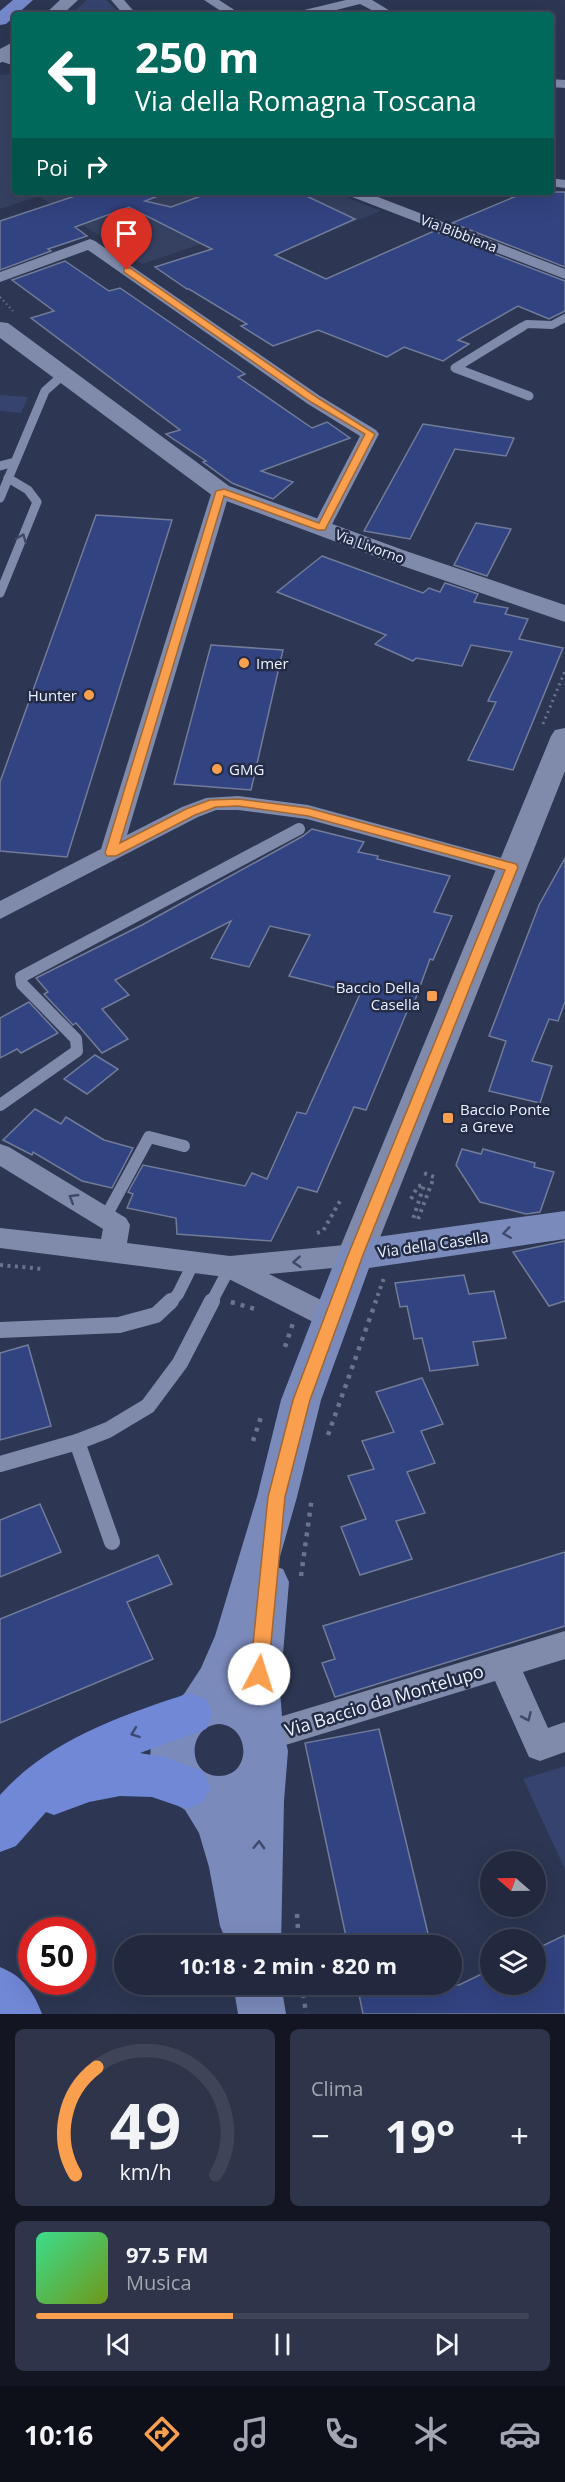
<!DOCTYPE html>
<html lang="it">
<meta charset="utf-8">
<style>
:root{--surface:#22283e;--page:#2e3449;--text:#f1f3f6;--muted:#a2a6b0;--line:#3f4458;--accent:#fa9f4e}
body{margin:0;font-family:"Open Sans",sans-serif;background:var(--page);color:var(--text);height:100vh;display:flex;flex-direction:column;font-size:22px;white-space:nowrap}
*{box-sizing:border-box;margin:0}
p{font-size:20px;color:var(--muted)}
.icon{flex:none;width:33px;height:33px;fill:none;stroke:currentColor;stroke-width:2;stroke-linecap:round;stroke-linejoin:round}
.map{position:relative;height:2014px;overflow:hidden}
.panel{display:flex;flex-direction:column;gap:15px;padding:15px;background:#131622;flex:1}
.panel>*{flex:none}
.hud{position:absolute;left:12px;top:12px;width:542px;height:183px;border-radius:6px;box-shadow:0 6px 24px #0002,0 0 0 2px var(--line);background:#00695c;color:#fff;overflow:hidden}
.needle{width:39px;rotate:290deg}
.controls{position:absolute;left:480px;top:1851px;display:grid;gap:12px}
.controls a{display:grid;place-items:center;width:66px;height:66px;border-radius:50%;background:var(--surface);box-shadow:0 6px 24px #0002,0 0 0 2px var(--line);font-size:30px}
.speed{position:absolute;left:18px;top:1917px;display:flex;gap:12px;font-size:30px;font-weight:700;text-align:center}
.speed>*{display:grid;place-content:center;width:78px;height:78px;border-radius:50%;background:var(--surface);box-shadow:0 6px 24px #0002,0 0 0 2px var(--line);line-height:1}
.speed .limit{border:9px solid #d22;background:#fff;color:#111}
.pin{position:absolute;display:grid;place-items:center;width:51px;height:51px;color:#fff;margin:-62px -26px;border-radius:50% 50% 50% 0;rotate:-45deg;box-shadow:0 0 6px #0007}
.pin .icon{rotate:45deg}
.me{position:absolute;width:66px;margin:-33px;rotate:5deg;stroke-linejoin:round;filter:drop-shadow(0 0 4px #0008)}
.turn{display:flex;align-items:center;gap:21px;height:126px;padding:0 24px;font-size:27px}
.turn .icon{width:78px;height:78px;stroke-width:2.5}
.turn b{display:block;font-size:42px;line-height:51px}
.then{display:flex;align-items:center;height:57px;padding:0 24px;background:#0003;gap:12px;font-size:22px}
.big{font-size:45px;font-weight:700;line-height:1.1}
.panel .tile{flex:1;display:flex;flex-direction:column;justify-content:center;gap:9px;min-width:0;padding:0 21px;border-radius:9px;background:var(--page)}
.panel .dial{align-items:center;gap:0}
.dial svg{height:156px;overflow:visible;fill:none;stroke:var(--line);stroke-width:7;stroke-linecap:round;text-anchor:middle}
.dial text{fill:var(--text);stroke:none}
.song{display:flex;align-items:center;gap:18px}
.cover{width:72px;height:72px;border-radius:9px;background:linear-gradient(135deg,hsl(150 70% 55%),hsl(80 70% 35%))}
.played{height:6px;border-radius:3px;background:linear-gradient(90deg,var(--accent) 40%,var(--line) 40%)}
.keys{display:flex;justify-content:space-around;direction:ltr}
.heat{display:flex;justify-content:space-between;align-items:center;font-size:33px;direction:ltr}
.panel .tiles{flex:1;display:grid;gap:15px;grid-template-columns:1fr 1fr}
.tile:last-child{grid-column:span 2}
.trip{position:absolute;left:114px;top:1935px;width:348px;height:60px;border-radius:30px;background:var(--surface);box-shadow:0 6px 24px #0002,0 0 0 2px var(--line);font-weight:700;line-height:60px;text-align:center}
.tabs{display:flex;height:96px;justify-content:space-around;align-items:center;background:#0e1019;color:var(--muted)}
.tabs .icon{width:42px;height:42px}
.tabs .current{color:var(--accent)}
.tabs b{font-size:27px;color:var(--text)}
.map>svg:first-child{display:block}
</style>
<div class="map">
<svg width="565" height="2014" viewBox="0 0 565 2014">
<rect width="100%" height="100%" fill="#2d3652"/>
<polygon fill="#364161" points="15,73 15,192 333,192 381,211 255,261 219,238 142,264 39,196 0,209 0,75"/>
<g fill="#35436e">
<polygon points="87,0 106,0 122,15 70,15"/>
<polygon points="0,395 28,397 21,413 0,411"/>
<polygon points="565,1766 565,1869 523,1779"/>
</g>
<g fill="#324381" stroke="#717c9b" stroke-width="1.5">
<polygon points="87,192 163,192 163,194 145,201 171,207 212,192 298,192 355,219 275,255 326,279 434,231 565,281 565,311 549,319 518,306 458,340 469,344 443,361 404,347 387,357 318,330 273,346 241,326 247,324 189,289 187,289 155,267 212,249 129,207 75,227 87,236 48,249 51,251 0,270 0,221"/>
<polygon points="526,192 565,192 565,267 452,223"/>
<polygon points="65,261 109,291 120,288 245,374 238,377 312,428 327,422 350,438 261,471 293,482 273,499 232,483 203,462 206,461 166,434 180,430 31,318 54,311 12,280"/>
<polygon points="423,424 514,438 506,456 455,449 410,539 364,531"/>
<polygon points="96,515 172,520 67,857 0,851 0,782"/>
<polygon points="476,523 511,529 487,576 454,565"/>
<polygon points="322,556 423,593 429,588 440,592 445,583 478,594 474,602 508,608 505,614 528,619 519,639 563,648 513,770 468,760 496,702 488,701 512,652 471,645 462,666 416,658 413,661 375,644 386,635 277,592"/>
<polygon points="211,645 283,650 251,790 174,784"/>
<polygon points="312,829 364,842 358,852 378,856 377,859 450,876 434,912 452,916 433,960 430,959 414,1003 411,1002 366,1110 354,1107 317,1192 298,1187 271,1241 177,1234 176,1218 127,1208 133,1194 128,1192 143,1165 245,1186 252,1173 267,1179 297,1112 306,1114 360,994 289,976 310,935 270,926 249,967 211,958 231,921 115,980 129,995 102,1009 128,1039 102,1053 76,1023 73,1025 44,994 48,992 36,978 142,925 303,836"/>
<polygon points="565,858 565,1002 558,1021 549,1019 532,1061 552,1066 540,1103 489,1091 506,1041 489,1036 539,905"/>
<polygon points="29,1002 58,1033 21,1053 17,1049 0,1058 0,1018"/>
<polygon points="95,1055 118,1069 87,1094 64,1079"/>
<polygon points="35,1109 61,1124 66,1117 104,1140 133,1148 112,1188 82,1181 33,1152 32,1155 3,1140"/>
<polygon points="462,1149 481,1154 483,1149 535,1163 534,1167 554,1172 540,1212 526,1214 480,1202 456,1165"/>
<polygon points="565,1241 565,1301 549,1306 513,1252"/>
<polygon points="464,1275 469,1294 494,1291 506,1338 473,1342 478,1365 430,1371 422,1338 414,1339 407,1306 400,1307 395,1283"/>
<polygon points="28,1345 51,1426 0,1440 0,1353"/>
<polygon points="422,1378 443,1424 421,1431 435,1463 407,1472 425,1513 396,1521 412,1559 360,1575 341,1527 366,1519 348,1476 374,1469 362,1441 394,1432 376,1392"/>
<polygon points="40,1504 61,1552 0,1577 0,1520"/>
<polygon points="565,1552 565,1626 335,1697 322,1663 335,1659 323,1626"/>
<polygon points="158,1555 172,1584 127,1602 153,1659 0,1723 0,1619"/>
<polygon points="379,1729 431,1946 348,1946 305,1743"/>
<polygon points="565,1935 565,2014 363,2014 357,1985 459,1985 490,1970 490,1984 536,1984 536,1949"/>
</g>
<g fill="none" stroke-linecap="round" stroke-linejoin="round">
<polyline stroke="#6c748c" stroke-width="2" stroke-dasharray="1.5 3" stroke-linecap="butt" points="0,297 13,311"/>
<polyline stroke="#6c748c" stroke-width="3" stroke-dasharray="2 4" stroke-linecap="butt" points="543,724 565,671"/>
<g stroke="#6c748c" stroke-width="4" stroke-dasharray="3 4.5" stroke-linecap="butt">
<polyline points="411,1199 418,1186 424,1185 413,1219"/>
<polyline points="418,1219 434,1177 421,1172"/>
<polyline points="317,1233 323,1231 340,1201"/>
<polyline points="0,1265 44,1269"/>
<polyline points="231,1302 234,1303"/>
<polyline points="375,1303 384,1278"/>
</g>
<g stroke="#6c748c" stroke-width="4.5" stroke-dasharray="4 6" stroke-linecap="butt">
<polyline points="231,1302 255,1309"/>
<polyline points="285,1347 293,1323"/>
<polyline points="328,1435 376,1301"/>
<polyline points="253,1441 261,1417"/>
<polyline points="301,1576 312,1497"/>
<polyline points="297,1914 299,1946"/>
<polyline points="302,1984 306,2014"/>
</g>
<g stroke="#808bab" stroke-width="8">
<polyline points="550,182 565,184"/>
<polyline points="519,329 527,324 552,325 565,318"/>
</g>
<g stroke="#808bab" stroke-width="9">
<polyline points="522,327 455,368 529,396"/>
<polyline points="0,466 15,462"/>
<polyline points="0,498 45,391 64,374"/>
<polyline points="0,593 37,502 28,490 8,478"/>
</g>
<g stroke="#808bab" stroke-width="12">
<polyline points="0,1105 77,1051 76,1039 22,984 21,977 299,829"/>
<polyline points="105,1218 149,1137 184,1146"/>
<polyline points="170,1303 178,1294 194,1262"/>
<polyline points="211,1303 230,1267"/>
</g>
<g stroke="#808bab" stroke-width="16">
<polyline points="0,1330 119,1325 156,1315 171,1301"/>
<polyline points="77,1442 112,1542"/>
<polyline points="0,1464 77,1442 108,1430 148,1406 180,1363 212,1301"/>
</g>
<g fill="#808bab" fill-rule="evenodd">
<polygon points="111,0 124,0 137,15 124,15"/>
<polygon points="204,0 219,0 242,15 227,15"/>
<polygon points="346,0 372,0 397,15 381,15 360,4 316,15 295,15 296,12"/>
<polygon points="0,54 15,57 15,66 0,61"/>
<polygon points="550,79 565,80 565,88 550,87"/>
<polygon points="345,192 365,192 565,269 565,279 347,195"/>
<polygon points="90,239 95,241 320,396 376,430 379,434 328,532 314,532 312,528 360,436 308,404 88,250 0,282 0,272"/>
<polygon points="221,486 227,487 230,491 127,835 182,807 206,798 238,796 308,805 520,863 523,868 520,873 512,875 307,819 238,810 216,810 198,817 0,919 0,901 101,849 212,491 215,487"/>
<polygon points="0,1144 9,1147 126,1218 130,1225 127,1243 230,1256 355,1244 364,1248 368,1255 364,1262 355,1266 269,1274 341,1310 345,1318 341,1326 331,1329 321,1326 225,1277 0,1248 0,1228 101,1239 103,1229 0,1166"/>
<polygon points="565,1631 565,1659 523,1672 548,1728 565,1722 565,1752 540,1761 529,1757 495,1681 266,1751 255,1747 250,1736 255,1725 266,1721"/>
</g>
<g fill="#808bab" fill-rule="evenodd">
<polygon points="60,0 78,0 62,15 44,15"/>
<polygon points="15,41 15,55 0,63 0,49"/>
<polygon points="0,322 8,323 229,486 403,550 565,605 565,622 385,560 213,496 0,338"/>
<polygon points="565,728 565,771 373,1255 367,1265 355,1269 343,1265 337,1255 551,736 555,730"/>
</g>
<g fill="#7a8abb" fill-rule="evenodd">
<path d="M565,1211V1239L369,1268L321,1400L297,1497L277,1567L283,1569L289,1582L280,1690L283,1730L288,1751L284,1801L281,1946H233L227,1943L220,1926L209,1867L199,1833L185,1810L170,1800L162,1789L150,1760L151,1742L164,1710L184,1694L201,1668L215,1636L257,1497L281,1400L337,1255L342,1245L355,1240ZM219,1724C251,1726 252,1776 219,1776C186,1776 187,1726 219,1724Z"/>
<polygon points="233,1984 281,1984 286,2014 238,2014"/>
</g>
<polygon fill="#7589cb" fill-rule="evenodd" points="13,0 33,0 6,24 0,25 0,11"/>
<g fill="#7188d6" fill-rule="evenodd">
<path d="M190,1693L206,1699L212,1714L206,1729L140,1753L169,1758L203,1772L210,1787L203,1802L187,1809L152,1797L120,1796L89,1802L54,1815L46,1812L16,1846L0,1852V1795C49,1740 122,1715 190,1693Z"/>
<path d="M0,1967C24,1977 33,1991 42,2014H0Z"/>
</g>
</g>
<defs><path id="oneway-chevron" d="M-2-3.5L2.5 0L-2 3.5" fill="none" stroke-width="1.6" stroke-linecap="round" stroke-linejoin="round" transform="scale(1.5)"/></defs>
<g stroke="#404865">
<use href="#oneway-chevron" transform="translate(22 538) rotate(-68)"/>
<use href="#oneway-chevron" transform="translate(73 1198) rotate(-149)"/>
<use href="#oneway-chevron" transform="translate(297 1262) rotate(176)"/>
<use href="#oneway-chevron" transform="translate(527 1717) rotate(66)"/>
</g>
<g stroke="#3e486a">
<use href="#oneway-chevron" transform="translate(507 1233) rotate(172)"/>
<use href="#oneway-chevron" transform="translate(259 1845) rotate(-88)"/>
</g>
<use stroke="#3b4872" href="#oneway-chevron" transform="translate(135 1733) rotate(160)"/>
<polygon fill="#fa9f4e" stroke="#a26733" stroke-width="1.5" points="124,268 130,268 318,398 375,434 325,530 318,530 224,496 120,843 186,809 210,800 238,799 308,808 516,864 518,867 363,1255 310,1400 285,1497 268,1674 266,1680 259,1683 253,1680 250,1674 268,1497 293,1400 348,1255 505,870 308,816 238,806 216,807 195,815 116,856 107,856 105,853 216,491 224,489 319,523 365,434 311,402 124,272"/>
<g fill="#fa9f4e" stroke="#242c47" stroke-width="2">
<circle cx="244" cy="663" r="6"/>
<circle cx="89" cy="695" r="6"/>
<circle cx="217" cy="769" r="6"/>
<rect x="426" y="990" width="12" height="12" rx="3"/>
<rect x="442" y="1112" width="12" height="12" rx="3"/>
</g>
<g text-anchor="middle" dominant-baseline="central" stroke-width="5" stroke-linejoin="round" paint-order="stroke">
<g font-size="14" fill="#ebf1ff" stroke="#242c47">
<text transform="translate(459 233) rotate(21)">Via Bibbiena</text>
<text transform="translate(370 546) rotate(20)">Via Livorno</text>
</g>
<g font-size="15" fill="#ebf1ff" stroke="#242c47" text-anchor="start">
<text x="256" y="663">Imer</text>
<text x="77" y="695" text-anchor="end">Hunter</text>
<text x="229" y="769">GMG</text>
<text x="420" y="987" text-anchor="end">Baccio Della<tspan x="420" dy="17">Casella</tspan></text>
<text x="460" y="1109">Baccio Ponte<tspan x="460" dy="17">a Greve</tspan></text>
</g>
<g font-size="15" fill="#ebf1ff" stroke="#242c47">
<text transform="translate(433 1244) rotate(-8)">Via della Casella</text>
</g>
<g font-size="18" fill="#ebf1ff" stroke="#242c47">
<text transform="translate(384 1700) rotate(-17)">Via Baccio da Montelupo</text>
</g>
</g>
</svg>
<div class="controls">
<a><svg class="needle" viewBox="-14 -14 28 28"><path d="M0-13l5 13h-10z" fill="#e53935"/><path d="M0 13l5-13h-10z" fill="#a2a6b0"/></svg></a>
<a><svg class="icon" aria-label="layers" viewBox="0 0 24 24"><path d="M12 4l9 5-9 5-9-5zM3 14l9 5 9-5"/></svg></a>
</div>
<div class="speed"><div class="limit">50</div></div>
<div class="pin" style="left:127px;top:270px;background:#d93025"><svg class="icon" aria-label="arrive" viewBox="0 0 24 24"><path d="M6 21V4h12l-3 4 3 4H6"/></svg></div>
<svg class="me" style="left:259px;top:1674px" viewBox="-20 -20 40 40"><circle r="19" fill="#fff"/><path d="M0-13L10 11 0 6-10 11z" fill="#fa9f4e"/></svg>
<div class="trip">10:18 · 2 min · 820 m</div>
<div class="hud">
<div class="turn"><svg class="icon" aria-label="left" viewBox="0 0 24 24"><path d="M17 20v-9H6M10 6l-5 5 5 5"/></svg><div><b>250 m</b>Via della Romagna Toscana</div></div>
<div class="then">Poi<svg class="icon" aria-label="right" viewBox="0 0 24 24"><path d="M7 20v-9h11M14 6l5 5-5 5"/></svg></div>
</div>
</div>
<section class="panel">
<div class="tiles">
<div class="tile dial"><svg viewBox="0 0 100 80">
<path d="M14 69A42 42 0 1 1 86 69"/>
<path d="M14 69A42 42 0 0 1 25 14" stroke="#fa9f4e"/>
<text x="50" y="56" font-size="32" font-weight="700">49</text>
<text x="50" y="72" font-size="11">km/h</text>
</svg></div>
<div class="tile"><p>Clima</p>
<div class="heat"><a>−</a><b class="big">19°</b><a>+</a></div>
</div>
<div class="tile">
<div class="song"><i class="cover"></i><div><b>97.5 FM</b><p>Musica</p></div></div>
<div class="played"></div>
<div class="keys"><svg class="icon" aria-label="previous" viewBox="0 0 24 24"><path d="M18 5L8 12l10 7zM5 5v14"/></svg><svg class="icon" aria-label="pause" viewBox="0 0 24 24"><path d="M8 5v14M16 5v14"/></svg><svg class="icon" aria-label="next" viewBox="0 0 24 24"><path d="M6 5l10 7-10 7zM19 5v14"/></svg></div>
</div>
</div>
</section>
<nav class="tabs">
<b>10:16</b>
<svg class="icon current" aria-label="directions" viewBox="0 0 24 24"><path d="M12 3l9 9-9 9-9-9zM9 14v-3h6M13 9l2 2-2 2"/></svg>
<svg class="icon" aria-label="music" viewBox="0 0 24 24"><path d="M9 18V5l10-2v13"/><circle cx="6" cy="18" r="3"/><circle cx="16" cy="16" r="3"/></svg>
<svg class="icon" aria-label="phone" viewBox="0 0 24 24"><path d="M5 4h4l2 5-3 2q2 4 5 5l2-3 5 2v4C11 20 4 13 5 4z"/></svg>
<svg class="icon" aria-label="climate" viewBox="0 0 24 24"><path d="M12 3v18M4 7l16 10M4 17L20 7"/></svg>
<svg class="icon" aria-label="car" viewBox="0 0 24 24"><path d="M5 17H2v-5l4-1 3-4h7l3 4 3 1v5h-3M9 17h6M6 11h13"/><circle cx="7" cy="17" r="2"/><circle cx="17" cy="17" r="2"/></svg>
</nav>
